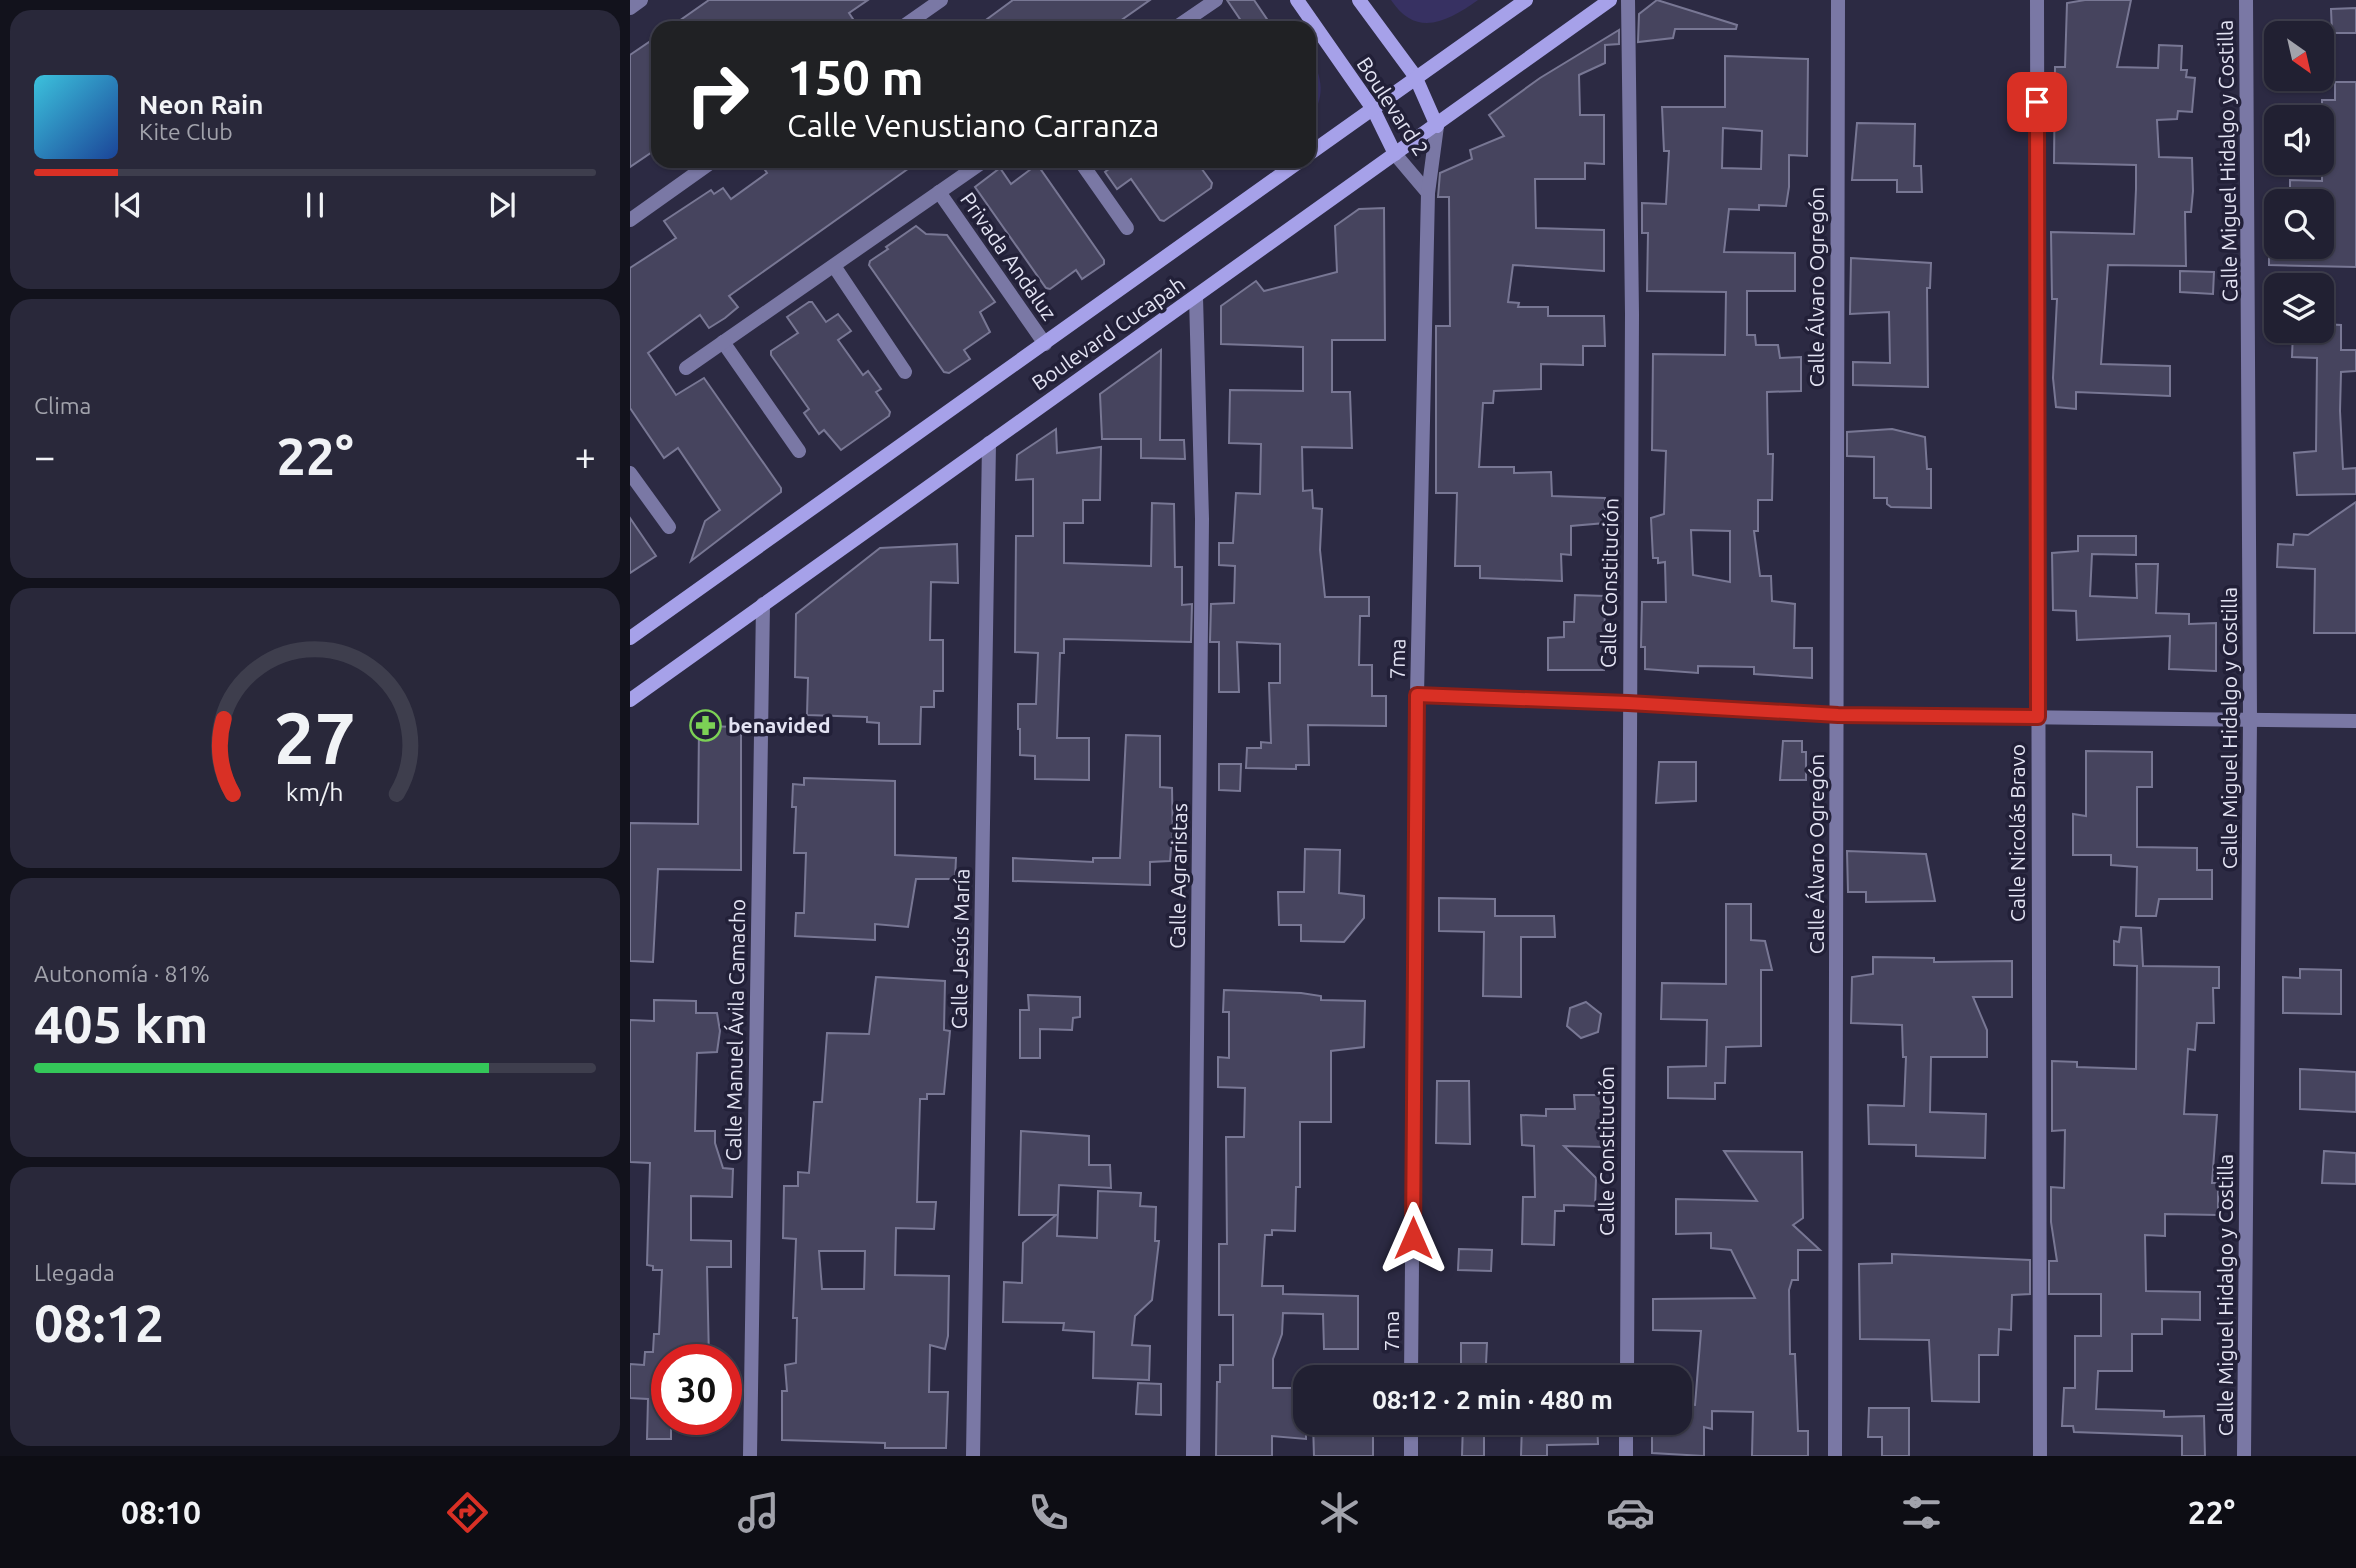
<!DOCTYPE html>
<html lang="es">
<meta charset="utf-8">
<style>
:root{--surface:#212032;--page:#29283a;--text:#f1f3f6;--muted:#a2a3ac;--line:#3e3e4d;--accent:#d93025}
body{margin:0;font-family:Ubuntu,sans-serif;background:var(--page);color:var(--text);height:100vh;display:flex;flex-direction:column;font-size:26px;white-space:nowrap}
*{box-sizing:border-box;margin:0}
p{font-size:23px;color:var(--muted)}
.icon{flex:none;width:38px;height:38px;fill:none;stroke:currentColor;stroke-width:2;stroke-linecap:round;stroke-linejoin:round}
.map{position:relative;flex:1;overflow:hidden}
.drawer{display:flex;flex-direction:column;gap:10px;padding:10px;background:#12121c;width:630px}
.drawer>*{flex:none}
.banner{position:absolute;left:21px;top:21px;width:665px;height:147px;border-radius:21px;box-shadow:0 2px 5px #0004,0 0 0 2px var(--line);background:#202124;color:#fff;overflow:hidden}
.needle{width:46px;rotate:146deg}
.buttons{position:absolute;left:1634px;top:21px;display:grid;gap:14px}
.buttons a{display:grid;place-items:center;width:70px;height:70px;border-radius:14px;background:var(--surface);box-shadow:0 2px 5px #0004,0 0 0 2px var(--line);font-size:35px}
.speed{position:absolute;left:21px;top:1344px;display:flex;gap:14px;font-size:35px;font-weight:700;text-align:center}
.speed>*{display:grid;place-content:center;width:91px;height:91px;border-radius:50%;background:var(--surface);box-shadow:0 2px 5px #0004,0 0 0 2px var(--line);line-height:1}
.speed .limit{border:10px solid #d22;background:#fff;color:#111}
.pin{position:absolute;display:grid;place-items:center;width:60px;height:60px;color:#fff;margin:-30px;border-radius:14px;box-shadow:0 4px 10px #0006}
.me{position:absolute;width:77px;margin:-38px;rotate:0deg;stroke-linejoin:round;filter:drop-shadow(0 0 5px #0008)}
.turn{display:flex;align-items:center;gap:24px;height:147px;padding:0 21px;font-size:32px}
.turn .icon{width:91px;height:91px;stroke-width:2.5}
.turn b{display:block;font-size:49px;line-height:60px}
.big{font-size:52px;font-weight:700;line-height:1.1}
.drawer .widget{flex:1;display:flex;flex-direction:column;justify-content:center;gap:10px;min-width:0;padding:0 24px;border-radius:21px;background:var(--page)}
.drawer .dial{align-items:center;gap:0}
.dial svg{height:182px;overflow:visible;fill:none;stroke:var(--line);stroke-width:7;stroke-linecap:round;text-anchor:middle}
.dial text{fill:var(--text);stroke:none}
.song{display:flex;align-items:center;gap:21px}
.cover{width:84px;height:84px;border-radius:10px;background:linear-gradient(135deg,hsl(190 70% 55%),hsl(220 70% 35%))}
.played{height:7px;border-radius:4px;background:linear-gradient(90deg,var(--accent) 15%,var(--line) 15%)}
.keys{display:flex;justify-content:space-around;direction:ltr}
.heat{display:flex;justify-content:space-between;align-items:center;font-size:38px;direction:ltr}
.charge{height:10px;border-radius:5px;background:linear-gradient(90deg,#34c759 81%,var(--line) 0)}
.trip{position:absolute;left:663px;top:1365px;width:399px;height:70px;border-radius:21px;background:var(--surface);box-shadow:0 2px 5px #0004,0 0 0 2px var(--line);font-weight:700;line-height:70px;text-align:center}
.menu{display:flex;height:112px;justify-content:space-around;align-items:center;background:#0d0d14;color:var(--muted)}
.menu .icon{width:49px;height:49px}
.menu .on{color:var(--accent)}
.menu b{font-size:32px;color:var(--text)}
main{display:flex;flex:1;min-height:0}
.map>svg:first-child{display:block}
</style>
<main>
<section class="drawer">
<div class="widget">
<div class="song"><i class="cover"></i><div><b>Neon Rain</b><p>Kite Club</p></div></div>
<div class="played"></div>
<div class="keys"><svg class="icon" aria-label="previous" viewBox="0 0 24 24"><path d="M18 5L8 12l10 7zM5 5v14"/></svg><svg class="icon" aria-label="pause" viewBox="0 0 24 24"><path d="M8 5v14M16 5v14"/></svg><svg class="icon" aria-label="next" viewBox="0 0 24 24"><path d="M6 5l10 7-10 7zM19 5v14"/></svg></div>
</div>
<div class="widget"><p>Clima</p>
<div class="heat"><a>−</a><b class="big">22°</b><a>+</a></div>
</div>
<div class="widget dial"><svg viewBox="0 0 100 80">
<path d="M14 69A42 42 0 1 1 86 69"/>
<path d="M14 69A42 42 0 0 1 10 36" stroke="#d93025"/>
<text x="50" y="56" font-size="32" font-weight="700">27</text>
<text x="50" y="72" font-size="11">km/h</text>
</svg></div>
<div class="widget"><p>Autonomía · 81%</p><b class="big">405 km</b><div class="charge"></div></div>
<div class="widget"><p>Llegada</p><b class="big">08:12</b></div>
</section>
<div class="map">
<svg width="1726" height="1456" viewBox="0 0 1726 1456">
<rect width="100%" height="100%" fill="#2c2a43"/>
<g fill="#373162">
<path d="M761,0H848C818,21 787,39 761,0Z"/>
<path d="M679,55C693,76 696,99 679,119Z"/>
</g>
<g fill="#46445e" stroke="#787794" stroke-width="2" fill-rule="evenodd">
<polygon points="79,0 238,0 219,13 229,28 39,28"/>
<polygon points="383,0 520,0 480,28 405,28 400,22 391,28 345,28"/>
<polygon points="597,0 624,0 643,28 616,28"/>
<polygon points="1027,0 1107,25 1106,29 1045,29 1043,38 1008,42 1009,14"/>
<polygon points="1455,0 1501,0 1487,67 1528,68 1529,45 1552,46 1551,70 1557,70 1556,77 1565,78 1562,112 1548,111 1547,119 1527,120 1529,157 1562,158 1563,191 1561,212 1555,212 1556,266 1478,265 1471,364 1540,366 1540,396 1446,392 1446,409 1426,407 1423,378 1427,299 1422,299 1421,232 1504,234 1506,189 1506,165 1424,163 1425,67 1435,67 1437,3"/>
<polygon points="1726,8 1726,33 1702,33 1701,9"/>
<polygon points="989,30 989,44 975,45 975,63 949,75 950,115 974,115 974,164 955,163 955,179 905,179 906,228 974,230 974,271 883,265 878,302 889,303 888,307 918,307 918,316 974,316 975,346 953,346 953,365 911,364 911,389 864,391 863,403 853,403 849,467 884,467 884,473 921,472 922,496 975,498 975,523 941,526 941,555 931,554 932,581 850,578 850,566 825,566 827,493 806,493 806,326 820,326 819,197 808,197 810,173 842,159 840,150 874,136 859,115 910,78"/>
<polygon points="28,36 28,148 0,167 0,55"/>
<path d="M1095,56L1178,59L1177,156L1159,155V187L1156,206L1129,205V210L1099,209L1094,252L1165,253V291H1117V335H1125L1126,345H1148L1150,358L1171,357V391L1137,392L1138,454H1143L1142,500H1128V531H1124L1130,576H1141L1142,601L1165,604L1164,648H1182V678L1124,674V667L1068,666V673L1015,669V647H1011L1012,602H1036L1035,562L1028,563V558H1023L1021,518L1034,514L1036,451L1022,450L1023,354L1095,355L1096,292L1017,291L1018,233H1012V203L1036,204L1039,151H1034L1032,107H1095ZM1093,128L1132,131L1131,169L1092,168ZM1061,530L1100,531V582L1063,575Z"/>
<polygon points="1705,82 1726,82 1726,267 1639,265 1639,247 1692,247 1692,201 1660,201 1660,180 1692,181 1692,100 1705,100"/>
<polygon points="1227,123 1285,124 1284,166 1291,166 1292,192 1267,192 1267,180 1222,180"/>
<polygon points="147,161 289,161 99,296 108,307 95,318 79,328 70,315 18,353 46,395 74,378 151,488 151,492 61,561 75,521 90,510 48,448 34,458 0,408 0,268 46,238 34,221 81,190 84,194 93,188 101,199 137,173 135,170"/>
<polygon points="489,161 566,161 582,183 581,188 534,221 530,220 501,179 487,189 475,172"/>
<polygon points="405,166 409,167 474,260 474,264 452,279 446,270 420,289 416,288 345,187 370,168 381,184"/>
<polygon points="754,208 755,340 702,340 702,392 720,392 722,448 672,447 673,491 682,490 683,508 692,509 690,550 695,597 739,597 739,616 730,616 729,665 742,665 742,696 756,696 756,726 678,725 679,765 666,765 666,769 616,768 617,748 631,748 631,742 641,743 639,683 650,683 650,644 607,642 609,692 589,692 589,642 580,642 581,604 604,603 605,566 589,565 589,543 603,543 606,493 630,494 631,444 599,443 600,390 673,391 673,347 591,344 591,306 626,281 634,291 707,272 705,226 729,209"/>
<polygon points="286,226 296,234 317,235 365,302 350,312 360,332 334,350 340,359 319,373 314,372 239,265 240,261 258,249 256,247"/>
<polygon points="1221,258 1301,263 1300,288 1297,288 1298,387 1223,385 1223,362 1260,363 1259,312 1220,314"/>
<polygon points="1550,271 1584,272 1583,294 1550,292"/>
<polygon points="179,302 182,302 196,322 208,314 221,331 208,340 233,375 238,371 251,389 246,392 260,412 259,416 211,450 194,430 189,434 174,413 179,409 141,355 141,351 168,333 157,317"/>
<polygon points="1692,324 1711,325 1711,350 1726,350 1726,371 1711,372 1710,411 1713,469 1726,468 1726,494 1667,495 1664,453 1686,451 1687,358 1662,357 1663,331 1692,331"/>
<polygon points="531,350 530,440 554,440 555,459 511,458 511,439 472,439 470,394"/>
<polygon points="426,429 427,453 471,447 470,500 453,500 453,523 434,523 434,563 521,566 522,503 544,504 545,567 552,567 552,605 562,604 561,642 434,639 434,653 430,653 427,738 459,738 459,780 405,779 405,756 390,755 390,729 388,729 388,704 406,704 408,653 385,652 386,536 403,536 403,479 386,480 387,455"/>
<polygon points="1262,429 1295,437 1297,469 1301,469 1301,508 1261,507 1257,504 1257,498 1244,498 1244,457 1217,456 1217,432"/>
<polygon points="1726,502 1726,633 1684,633 1685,569 1647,567 1648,544 1663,545 1664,534 1678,535"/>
<polygon points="0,518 26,556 0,573"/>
<polygon points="1448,536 1506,536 1506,555 1462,554 1460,596 1507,598 1506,564 1528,564 1526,613 1559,614 1559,624 1586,623 1586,671 1539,669 1540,636 1447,640 1446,611 1423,610 1422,553 1448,551"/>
<polygon points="327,544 328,583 301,582 300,640 313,640 313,691 304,691 304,707 291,707 290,744 249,744 249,723 237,722 237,717 177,715 178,678 165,677 166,614 250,548"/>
<polygon points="945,595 975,596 974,670 918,670 918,638 934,637 934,622 944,622"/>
<polygon points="69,726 111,727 111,870 28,869 23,962 0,961 0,823 68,824"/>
<polygon points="496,735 530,736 530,787 542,788 543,848 541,848 540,861 520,862 520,885 383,881 383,858 463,862 463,858 490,858"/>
<polygon points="1153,741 1172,741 1172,752 1176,752 1176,780 1150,780"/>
<polygon points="1456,751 1522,752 1522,787 1507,787 1507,847 1567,848 1567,870 1582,870 1582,899 1529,899 1526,916 1506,916 1507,867 1481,865 1481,855 1443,855 1443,814 1456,816"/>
<polygon points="1029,762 1066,762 1066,801 1026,803"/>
<polygon points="589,764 611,764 610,791 589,790"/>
<polygon points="174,778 265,781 265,855 326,858 325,879 286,879 278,927 245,924 245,940 165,936 166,913 174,913 176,853 164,853 166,807 162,807 163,784 174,785"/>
<polygon points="675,849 710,850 709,893 734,896 734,918 714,942 671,941 671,925 649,925 648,892 674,892"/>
<polygon points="1217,851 1296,854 1305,901 1236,902 1236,892 1218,892"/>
<polygon points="809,898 865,899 865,916 924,916 925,937 891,937 891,997 853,996 854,932 809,931"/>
<polygon points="1096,904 1121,904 1121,940 1135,941 1142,970 1131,970 1131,1046 1096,1047 1095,1083 1085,1083 1085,1099 1038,1098 1038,1067 1076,1066 1077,1020 1031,1019 1032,983 1096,984"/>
<polygon points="1491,927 1511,928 1513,966 1589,967 1589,988 1583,988 1584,1023 1567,1023 1565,1050 1558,1049 1554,1114 1587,1115 1582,1183 1588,1183 1588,1215 1535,1214 1535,1236 1515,1235 1516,1291 1570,1292 1570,1320 1532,1319 1532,1334 1502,1334 1502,1371 1468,1371 1466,1409 1534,1411 1534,1417 1574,1416 1575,1456 1552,1456 1552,1436 1444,1432 1443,1426 1432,1426 1434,1388 1445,1388 1445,1336 1471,1336 1471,1294 1419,1294 1419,1261 1427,1261 1421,1222 1421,1187 1434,1188 1435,1130 1422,1131 1422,1061 1447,1062 1447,1067 1506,1069 1507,966 1484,965 1484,941 1489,942"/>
<polygon points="1243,957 1304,958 1304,962 1382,961 1382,997 1343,997 1357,1030 1357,1057 1301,1057 1300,1112 1356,1114 1355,1158 1286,1156 1286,1145 1239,1144 1238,1105 1274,1106 1276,1057 1273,1057 1272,1025 1221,1023 1222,977 1243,974"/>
<polygon points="1670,969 1711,970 1711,1014 1653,1013 1653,977 1670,978"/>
<path d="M246,977L315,981L314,1030L320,1031L314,1094H297V1099H290L287,1202H306L304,1229L266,1228L265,1275L319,1276L318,1336L315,1349L300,1345L299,1392H318L316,1448H255V1443L152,1440V1391H157L155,1365L166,1363L167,1318H163L166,1239L153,1238L154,1186H168V1172L179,1173L184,1102H192L197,1033L239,1034ZM189,1251H235L234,1289H192Z"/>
<polygon points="594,990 671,993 691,996 691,1000 735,1001 734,1047 701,1051 701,1122 670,1122 670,1187 666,1187 665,1231 642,1230 642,1235 635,1235 632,1286 653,1286 653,1294 728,1296 728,1349 694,1349 693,1314 653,1313 652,1334 643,1359 643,1388 676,1388 676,1439 642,1436 642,1456 586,1456 587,1382 590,1382 590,1365 603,1365 603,1315 589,1315 589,1244 597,1244 596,1137 614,1137 615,1088 588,1087 588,1057 599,1058 599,1012 593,1012"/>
<polygon points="398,995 450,997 450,1017 443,1018 442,1030 410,1029 410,1058 390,1058 390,1010 399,1010"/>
<polygon points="24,1000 66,1001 66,1013 87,1013 90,1031 87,1052 67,1053 65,1131 85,1131 85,1143 93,1168 103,1169 102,1197 61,1196 61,1240 101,1241 101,1267 77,1267 79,1360 37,1360 37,1419 41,1419 41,1439 17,1439 18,1399 0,1398 0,1364 14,1365 15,1352 23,1352 24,1334 29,1334 32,1270 23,1270 23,1266 17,1265 20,1163 0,1162 0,1020 24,1021"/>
<polygon points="956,1002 971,1014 968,1032 951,1038 937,1026 940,1008"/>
<polygon points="1670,1069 1726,1072 1726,1112 1670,1109"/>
<polygon points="807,1081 839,1081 840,1144 806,1143"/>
<polygon points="944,1095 974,1095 973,1147 934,1146 966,1178 965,1206 934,1205 934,1211 925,1211 924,1245 892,1244 893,1197 905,1197 904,1146 892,1145 891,1115 916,1116 916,1109 945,1109"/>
<polygon points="391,1131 459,1136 459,1165 480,1165 481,1188 429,1185 427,1236 467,1238 468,1191 511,1193 510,1206 526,1207 525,1241 529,1241 522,1300 505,1316 502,1345 520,1346 519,1380 463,1378 464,1332 433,1330 434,1323 373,1322 374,1282 392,1283 393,1243 426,1215 389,1215"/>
<polygon points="1094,1151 1172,1152 1173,1218 1163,1225 1190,1250 1168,1250 1168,1280 1162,1280 1159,1290 1160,1354 1165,1354 1168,1431 1178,1431 1178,1456 1122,1456 1123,1412 1082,1411 1082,1429 1074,1427 1074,1456 1022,1453 1022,1423 1050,1423 1050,1404 1065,1405 1071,1331 1023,1330 1023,1299 1125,1298 1101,1250 1081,1248 1081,1233 1046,1234 1046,1199 1127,1201"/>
<polygon points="1694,1151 1726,1153 1726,1184 1692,1183"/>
<polygon points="829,1249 862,1250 861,1271 828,1270"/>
<polygon points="1262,1254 1400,1260 1400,1294 1382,1295 1381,1330 1369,1329 1368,1355 1349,1355 1349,1402 1302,1401 1299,1340 1230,1339 1229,1264 1262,1263"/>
<polygon points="831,1343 857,1343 856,1364 831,1365"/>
<polygon points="508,1383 531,1384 531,1415 506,1414"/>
<polygon points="1239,1408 1279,1408 1279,1456 1252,1456 1252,1437 1238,1437"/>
<polygon points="683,1423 743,1423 743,1456 684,1456"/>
<polygon points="833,1423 854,1423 854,1456 832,1456"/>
<polygon points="896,1423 967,1423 968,1444 917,1445 917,1456 891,1456 892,1424"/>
</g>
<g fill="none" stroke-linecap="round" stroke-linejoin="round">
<g stroke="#7a78a5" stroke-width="14">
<polyline points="1407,0 1410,1456"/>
<polyline points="0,8 11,0"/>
<polyline points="271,28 311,0"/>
<polyline points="545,28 586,0"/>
<polyline points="765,154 798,193"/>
<polyline points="450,161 497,228"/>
<polyline points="309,192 415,344"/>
<polyline points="0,220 83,161"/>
<polyline points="204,266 275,372"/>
<polyline points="93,342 169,451"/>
<polyline points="56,368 354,161"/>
<polyline points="0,473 39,527"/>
<polyline points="787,695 998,703 1208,715 1726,721"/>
<polyline points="781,1377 787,695 798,193 807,126"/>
<polyline points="997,1377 1002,314 998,0"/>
<polyline points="120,1456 133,604"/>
<polyline points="343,1456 359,443"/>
<polyline points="563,1456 572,519 566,297"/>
<polyline points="781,1456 781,1423"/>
<polyline points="996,1456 996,1423"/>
<polyline points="1205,1456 1208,0"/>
<polyline points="1614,1456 1620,718 1616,0"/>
</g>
<g stroke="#a6a1e9" stroke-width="14">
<polyline points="667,0 743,109 765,154"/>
<polyline points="729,0 785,76 807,126"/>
<polyline points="679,154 896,0"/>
<polyline points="0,638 670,161"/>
<polyline points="0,700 980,0"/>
</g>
</g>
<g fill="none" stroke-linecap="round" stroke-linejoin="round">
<defs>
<polyline id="route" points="783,1238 787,695 998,703 1208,715 1408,717 1407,102"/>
</defs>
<use href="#route" stroke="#8d1f18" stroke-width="18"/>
<use href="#route" stroke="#d93025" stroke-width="12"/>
</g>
<defs>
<symbol id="pharmacy-ring" viewBox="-11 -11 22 22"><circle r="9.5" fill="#222038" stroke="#7cd155" stroke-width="1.5"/><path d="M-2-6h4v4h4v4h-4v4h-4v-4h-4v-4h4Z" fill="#7cd155"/></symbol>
</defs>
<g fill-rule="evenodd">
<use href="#pharmacy-ring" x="58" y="708" width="35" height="35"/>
</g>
<g text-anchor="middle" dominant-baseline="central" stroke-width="7" stroke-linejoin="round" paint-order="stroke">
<g font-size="21" fill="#e3e3f3" stroke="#222038">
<text transform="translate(763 106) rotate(57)">Boulevard 2</text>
<text transform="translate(1597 161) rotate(-91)">Calle Miguel Hidalgo y Costilla</text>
<text transform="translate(379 256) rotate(55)">Privada Andaluz</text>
<text transform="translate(1186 287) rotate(-90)">Calle Álvaro Ogregón</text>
<text transform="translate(478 333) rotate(-35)">Boulevard Cucapah</text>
<text transform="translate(979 583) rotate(-89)">Calle Constitución</text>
<text transform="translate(767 659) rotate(-89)">7ma</text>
<text transform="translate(1599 728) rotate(-90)">Calle Miguel Hidalgo y Costilla</text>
<text transform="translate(1387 833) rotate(-90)">Calle Nicolás Bravo</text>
<text transform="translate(1186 854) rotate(-90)">Calle Álvaro Ogregón</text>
<text transform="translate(548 876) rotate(-89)">Calle Agraristas</text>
<text transform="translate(330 949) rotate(-89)">Calle Jesús María</text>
<text transform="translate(105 1030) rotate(-89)">Calle Manuel Ávila Camacho</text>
<text transform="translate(976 1151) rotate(-90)">Calle Constitución</text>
<text transform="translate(1595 1295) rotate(-90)">Calle Miguel Hidalgo y Costilla</text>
<text transform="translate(761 1331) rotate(-90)">7ma</text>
</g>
<g font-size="21" font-weight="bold" fill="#e3e3f3" stroke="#222038" text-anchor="start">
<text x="98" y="725">benavided</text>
</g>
</g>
</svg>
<div class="buttons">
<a><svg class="needle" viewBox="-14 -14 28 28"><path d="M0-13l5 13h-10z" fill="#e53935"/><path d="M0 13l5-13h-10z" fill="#a2a3ac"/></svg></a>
<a><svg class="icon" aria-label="sound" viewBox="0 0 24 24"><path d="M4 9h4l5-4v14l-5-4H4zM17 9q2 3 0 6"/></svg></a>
<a><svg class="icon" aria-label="search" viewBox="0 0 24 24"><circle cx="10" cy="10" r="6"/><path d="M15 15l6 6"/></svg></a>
<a><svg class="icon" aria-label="layers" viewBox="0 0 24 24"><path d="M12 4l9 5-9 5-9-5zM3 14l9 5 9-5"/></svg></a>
</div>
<div class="speed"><div class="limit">30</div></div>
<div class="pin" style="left:1407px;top:102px;background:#d93025"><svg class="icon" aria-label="arrive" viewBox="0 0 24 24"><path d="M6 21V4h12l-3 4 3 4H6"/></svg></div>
<svg class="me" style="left:783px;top:1238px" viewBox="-20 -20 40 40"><path d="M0-17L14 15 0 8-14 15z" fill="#d93025" stroke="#fff" stroke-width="4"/></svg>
<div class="trip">08:12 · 2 min · 480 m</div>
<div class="banner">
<div class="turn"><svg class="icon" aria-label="right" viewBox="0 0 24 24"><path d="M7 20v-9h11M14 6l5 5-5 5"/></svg><div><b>150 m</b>Calle Venustiano Carranza</div></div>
</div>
</div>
</main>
<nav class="menu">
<b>08:10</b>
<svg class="icon on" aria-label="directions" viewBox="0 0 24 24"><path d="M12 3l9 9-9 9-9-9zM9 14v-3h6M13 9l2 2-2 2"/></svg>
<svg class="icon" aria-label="music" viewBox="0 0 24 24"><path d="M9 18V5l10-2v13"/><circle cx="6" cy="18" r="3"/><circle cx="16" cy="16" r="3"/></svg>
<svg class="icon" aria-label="phone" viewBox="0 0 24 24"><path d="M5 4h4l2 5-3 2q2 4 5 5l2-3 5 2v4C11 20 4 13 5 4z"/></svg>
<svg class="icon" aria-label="climate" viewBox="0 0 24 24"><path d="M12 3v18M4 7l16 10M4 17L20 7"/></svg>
<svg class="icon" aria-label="car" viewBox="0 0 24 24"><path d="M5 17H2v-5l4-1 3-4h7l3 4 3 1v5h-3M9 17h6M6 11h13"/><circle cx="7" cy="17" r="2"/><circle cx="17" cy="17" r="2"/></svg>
<svg class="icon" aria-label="filters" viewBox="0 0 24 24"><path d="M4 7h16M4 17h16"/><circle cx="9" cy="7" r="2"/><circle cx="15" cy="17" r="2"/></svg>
<b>22°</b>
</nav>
